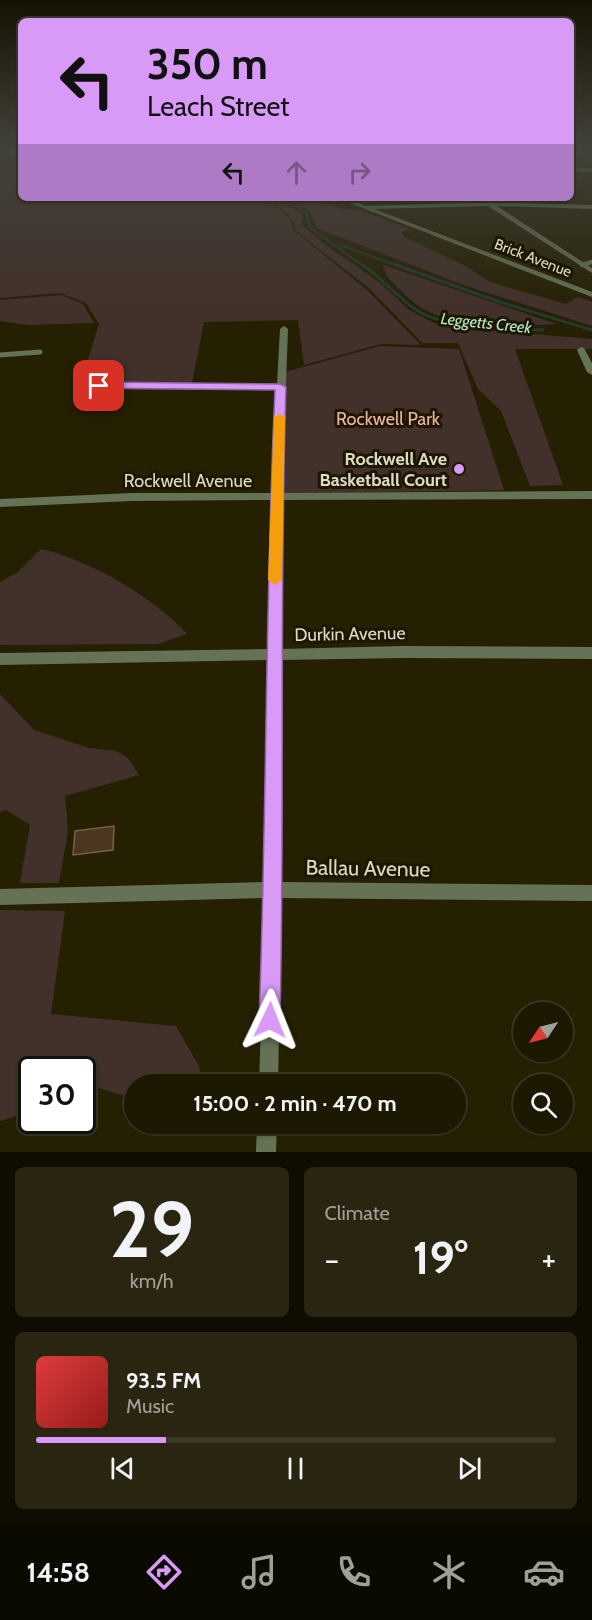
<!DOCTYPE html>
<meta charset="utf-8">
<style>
:root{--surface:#1c1802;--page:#292511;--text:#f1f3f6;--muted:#a0a099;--line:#3a3724;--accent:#d99af7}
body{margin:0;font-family:Cabin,sans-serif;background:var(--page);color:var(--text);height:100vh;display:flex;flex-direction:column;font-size:22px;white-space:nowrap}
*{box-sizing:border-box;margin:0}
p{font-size:20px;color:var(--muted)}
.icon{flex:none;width:33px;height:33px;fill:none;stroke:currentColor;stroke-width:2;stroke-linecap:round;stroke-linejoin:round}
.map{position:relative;height:1152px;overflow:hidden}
.details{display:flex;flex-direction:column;gap:15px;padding:15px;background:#0f0d01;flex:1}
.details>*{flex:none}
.hud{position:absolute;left:18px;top:18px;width:556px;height:183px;border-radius:9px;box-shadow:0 2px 4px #0004,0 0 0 2px var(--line);background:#d99af7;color:#111;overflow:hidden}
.needle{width:39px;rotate:235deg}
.buttons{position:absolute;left:513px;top:1002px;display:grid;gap:12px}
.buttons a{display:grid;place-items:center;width:60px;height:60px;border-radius:50%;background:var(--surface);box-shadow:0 2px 4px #0004,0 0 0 2px var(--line);font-size:30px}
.speed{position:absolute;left:18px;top:1056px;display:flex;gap:12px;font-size:30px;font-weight:700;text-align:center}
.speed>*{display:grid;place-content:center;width:78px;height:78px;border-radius:50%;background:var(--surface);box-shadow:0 2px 4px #0004,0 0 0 2px var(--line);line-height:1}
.speed .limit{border:3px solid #111;border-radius:9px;background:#fff;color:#111}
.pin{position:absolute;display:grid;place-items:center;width:51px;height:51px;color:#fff;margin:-26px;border-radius:12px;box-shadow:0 3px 9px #0006}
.me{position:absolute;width:66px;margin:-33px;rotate:2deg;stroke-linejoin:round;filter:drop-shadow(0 0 4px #0008)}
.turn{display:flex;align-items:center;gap:21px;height:126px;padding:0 30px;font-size:27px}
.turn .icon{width:78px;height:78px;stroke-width:2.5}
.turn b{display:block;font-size:42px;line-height:51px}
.lanes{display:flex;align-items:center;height:57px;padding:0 30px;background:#0003;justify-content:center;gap:30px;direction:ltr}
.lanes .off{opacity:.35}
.big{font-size:45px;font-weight:800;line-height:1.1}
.details .card{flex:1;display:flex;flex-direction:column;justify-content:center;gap:9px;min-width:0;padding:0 21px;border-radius:9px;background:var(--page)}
.details .dial{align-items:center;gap:0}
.dial b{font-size:78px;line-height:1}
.song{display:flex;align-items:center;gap:18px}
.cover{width:72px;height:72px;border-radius:9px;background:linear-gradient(135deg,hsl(0 70% 55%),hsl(0 70% 35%))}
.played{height:6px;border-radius:3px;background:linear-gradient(90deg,var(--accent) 25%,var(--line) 25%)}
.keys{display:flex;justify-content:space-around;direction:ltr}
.heat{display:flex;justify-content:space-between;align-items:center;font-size:33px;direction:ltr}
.details .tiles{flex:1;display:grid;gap:15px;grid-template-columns:1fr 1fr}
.card:last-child{grid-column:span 2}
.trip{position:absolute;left:124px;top:1074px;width:342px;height:60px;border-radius:30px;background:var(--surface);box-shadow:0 2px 4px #0004,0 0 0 2px var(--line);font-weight:800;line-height:60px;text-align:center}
.tab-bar{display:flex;height:96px;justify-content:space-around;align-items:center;background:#0b0a01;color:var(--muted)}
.tab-bar .icon{width:42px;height:42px}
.tab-bar .on{color:var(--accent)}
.tab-bar b{font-size:27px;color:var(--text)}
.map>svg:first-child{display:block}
</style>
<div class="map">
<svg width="592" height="1152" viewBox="0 0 592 1152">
<rect width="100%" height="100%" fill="#262003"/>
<g fill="#42302a">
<polygon points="0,150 21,150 21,198 257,198 272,204 291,219 293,230 368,291 421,345 381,344 304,365 298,320 204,322 192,383 80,385 99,324 86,303 60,293 0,298"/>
<path d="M261,198H274L303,214L301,224L324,244L378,281L408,309L434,323L483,330L592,339V349H515L563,485L530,486L501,411L478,389L458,343H422L370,289L296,231C293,213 277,205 261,198Z"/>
<polygon points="287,198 311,198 342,209 360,210 409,229 402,232 404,237 464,265 490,282 566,304 578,297 592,302 592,326 463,285 317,228 310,212"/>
<path d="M383,265L557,324C528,327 462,325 436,315C421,310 409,299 398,288C391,280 385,276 383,265Z"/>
<polygon points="61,295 83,304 94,323 28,325 0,321 0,300"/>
<polygon points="380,346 459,349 504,490 281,494 285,372"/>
<path d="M41,549C88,559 155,598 187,634L158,644L0,645V582L18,572Z"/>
<polygon points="0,694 34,730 89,748 116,751 128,758 139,775 65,796 68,831 59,883 20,883 30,825 6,810 0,812"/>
<polygon points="0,910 65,911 51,1014 176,1026 199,1066 202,1084 135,1084 135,1099 83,1083 82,1070 32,1070 31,1108 23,1114 0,1121"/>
</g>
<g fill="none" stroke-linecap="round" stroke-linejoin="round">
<g stroke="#223b2c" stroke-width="2">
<polyline points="280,198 307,213 309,227 365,267"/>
<polyline points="340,245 401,267"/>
</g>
<g stroke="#223b2c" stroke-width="3">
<path d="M363,265C381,278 395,294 412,307C442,330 506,328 543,330"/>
<polyline points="396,265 503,303 592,330"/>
</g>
</g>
<polygon fill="#4b3720" stroke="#766048" stroke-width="1.5" points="114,826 113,850 73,855 75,831"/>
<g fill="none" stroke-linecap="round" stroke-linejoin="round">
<g stroke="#657255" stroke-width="4.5">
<polyline points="7,150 12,153"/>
<polyline points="582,265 592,262"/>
</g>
<polyline stroke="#657255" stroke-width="5" points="0,355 40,352"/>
<g fill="#657255" fill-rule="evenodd">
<rect x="572" y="168" width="20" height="4"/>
<polygon points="337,198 346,198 366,206 490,202 592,205 592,209 497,206 592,268 592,273 488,206 374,209 592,292 592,297"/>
<polygon points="284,326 288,329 282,493 592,491 592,499 282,500 281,649 403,646 592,647 592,659 403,658 281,660 282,882 592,885 592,901 282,898 278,1084 259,1084 265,898 0,905 0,889 266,882 268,660 0,665 0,653 268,649 271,500 132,501 0,507 0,499 132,493 271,493 277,390 99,389 94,386 99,383 277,384 280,329"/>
<polygon points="581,347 584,348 592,363 592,375 587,372 577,350"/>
<polygon points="257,1124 277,1124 276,1152 256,1152"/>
</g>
</g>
<linearGradient id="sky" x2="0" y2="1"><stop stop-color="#151202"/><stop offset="0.48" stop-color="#414239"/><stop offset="1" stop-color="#414239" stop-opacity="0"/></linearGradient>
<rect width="592" height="311" fill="url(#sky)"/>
<path fill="#d99af7" stroke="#8d64a1" stroke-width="1.5" d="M99,382L280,384L286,387C279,598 285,809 280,1020L277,1027L270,1030L262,1027L259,1020C267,810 265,600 275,390L95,388V383Z"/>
<polygon fill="#f59e0b" points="280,414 285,417 282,580 275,585 268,580 274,417"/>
<circle fill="#d99af7" stroke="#1d1700" stroke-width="2" cx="459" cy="469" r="6"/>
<g text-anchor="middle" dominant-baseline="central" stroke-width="6" stroke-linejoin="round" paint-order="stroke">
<g font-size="15" fill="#dddac9" stroke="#1d1700">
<text transform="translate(533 258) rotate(21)">Brick Avenue</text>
</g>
<g font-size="16" font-style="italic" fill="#b5eac8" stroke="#1d1700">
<text transform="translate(486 323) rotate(6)">Leggetts Creek</text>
</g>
<g font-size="18" fill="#eeb6a1" stroke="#1d1700">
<text x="388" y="419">Rockwell Park</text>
</g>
<g font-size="18" font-weight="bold" fill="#dddac9" stroke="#1d1700" text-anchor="end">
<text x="447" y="459">Rockwell Ave<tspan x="447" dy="21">Basketball Court</tspan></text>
</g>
<g font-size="18" fill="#dddac9" stroke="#1d1700">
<text x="188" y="481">Rockwell Avenue</text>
<text transform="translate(350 634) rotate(-1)">Durkin Avenue</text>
</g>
<g font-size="21" fill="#dddac9" stroke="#1d1700">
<text transform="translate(368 868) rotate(1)">Ballau Avenue</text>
</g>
</g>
</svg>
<div class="buttons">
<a><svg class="needle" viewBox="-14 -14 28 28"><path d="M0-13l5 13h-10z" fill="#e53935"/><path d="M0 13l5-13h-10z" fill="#a0a099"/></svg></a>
<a><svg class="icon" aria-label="search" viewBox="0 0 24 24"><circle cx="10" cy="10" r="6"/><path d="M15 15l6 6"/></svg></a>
</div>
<div class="speed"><div class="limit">30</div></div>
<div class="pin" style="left:99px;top:386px;background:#d93025"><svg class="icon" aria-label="arrive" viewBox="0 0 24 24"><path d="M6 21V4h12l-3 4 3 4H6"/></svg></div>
<svg class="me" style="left:270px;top:1020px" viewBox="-20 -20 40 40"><path d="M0-17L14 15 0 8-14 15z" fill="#d99af7" stroke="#fff" stroke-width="4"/></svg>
<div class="trip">15:00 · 2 min · 470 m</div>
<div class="hud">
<div class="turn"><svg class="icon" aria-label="left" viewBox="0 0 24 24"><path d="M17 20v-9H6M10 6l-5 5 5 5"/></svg><div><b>350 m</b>Leach Street</div></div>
<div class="lanes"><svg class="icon" aria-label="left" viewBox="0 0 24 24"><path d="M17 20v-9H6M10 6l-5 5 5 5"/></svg><svg class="icon off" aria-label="ahead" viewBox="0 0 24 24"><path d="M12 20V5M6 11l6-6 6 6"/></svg><svg class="icon off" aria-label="right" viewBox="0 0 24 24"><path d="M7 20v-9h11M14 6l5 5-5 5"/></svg></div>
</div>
</div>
<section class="details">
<div class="tiles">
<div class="card dial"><b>29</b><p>km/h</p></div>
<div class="card"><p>Climate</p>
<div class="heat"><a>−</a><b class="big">19°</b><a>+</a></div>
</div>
<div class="card">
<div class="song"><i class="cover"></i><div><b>93.5 FM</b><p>Music</p></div></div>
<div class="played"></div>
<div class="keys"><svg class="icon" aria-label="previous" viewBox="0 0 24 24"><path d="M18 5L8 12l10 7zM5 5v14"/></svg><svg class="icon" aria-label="pause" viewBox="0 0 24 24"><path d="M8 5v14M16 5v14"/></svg><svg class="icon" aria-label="next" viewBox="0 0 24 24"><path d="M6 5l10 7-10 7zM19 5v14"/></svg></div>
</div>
</div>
</section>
<nav class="tab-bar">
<b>14:58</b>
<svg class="icon on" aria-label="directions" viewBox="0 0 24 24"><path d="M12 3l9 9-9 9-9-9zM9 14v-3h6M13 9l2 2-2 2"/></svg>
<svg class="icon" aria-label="music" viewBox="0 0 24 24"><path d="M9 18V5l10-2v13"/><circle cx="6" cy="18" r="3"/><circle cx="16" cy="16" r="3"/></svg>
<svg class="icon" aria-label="phone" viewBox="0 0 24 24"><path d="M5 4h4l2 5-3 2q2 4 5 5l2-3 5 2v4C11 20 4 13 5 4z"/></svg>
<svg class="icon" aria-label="climate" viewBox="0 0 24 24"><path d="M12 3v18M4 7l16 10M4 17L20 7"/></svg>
<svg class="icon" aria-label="car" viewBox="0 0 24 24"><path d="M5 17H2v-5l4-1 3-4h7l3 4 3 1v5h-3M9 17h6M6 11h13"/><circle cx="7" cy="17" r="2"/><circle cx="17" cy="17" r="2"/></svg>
</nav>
